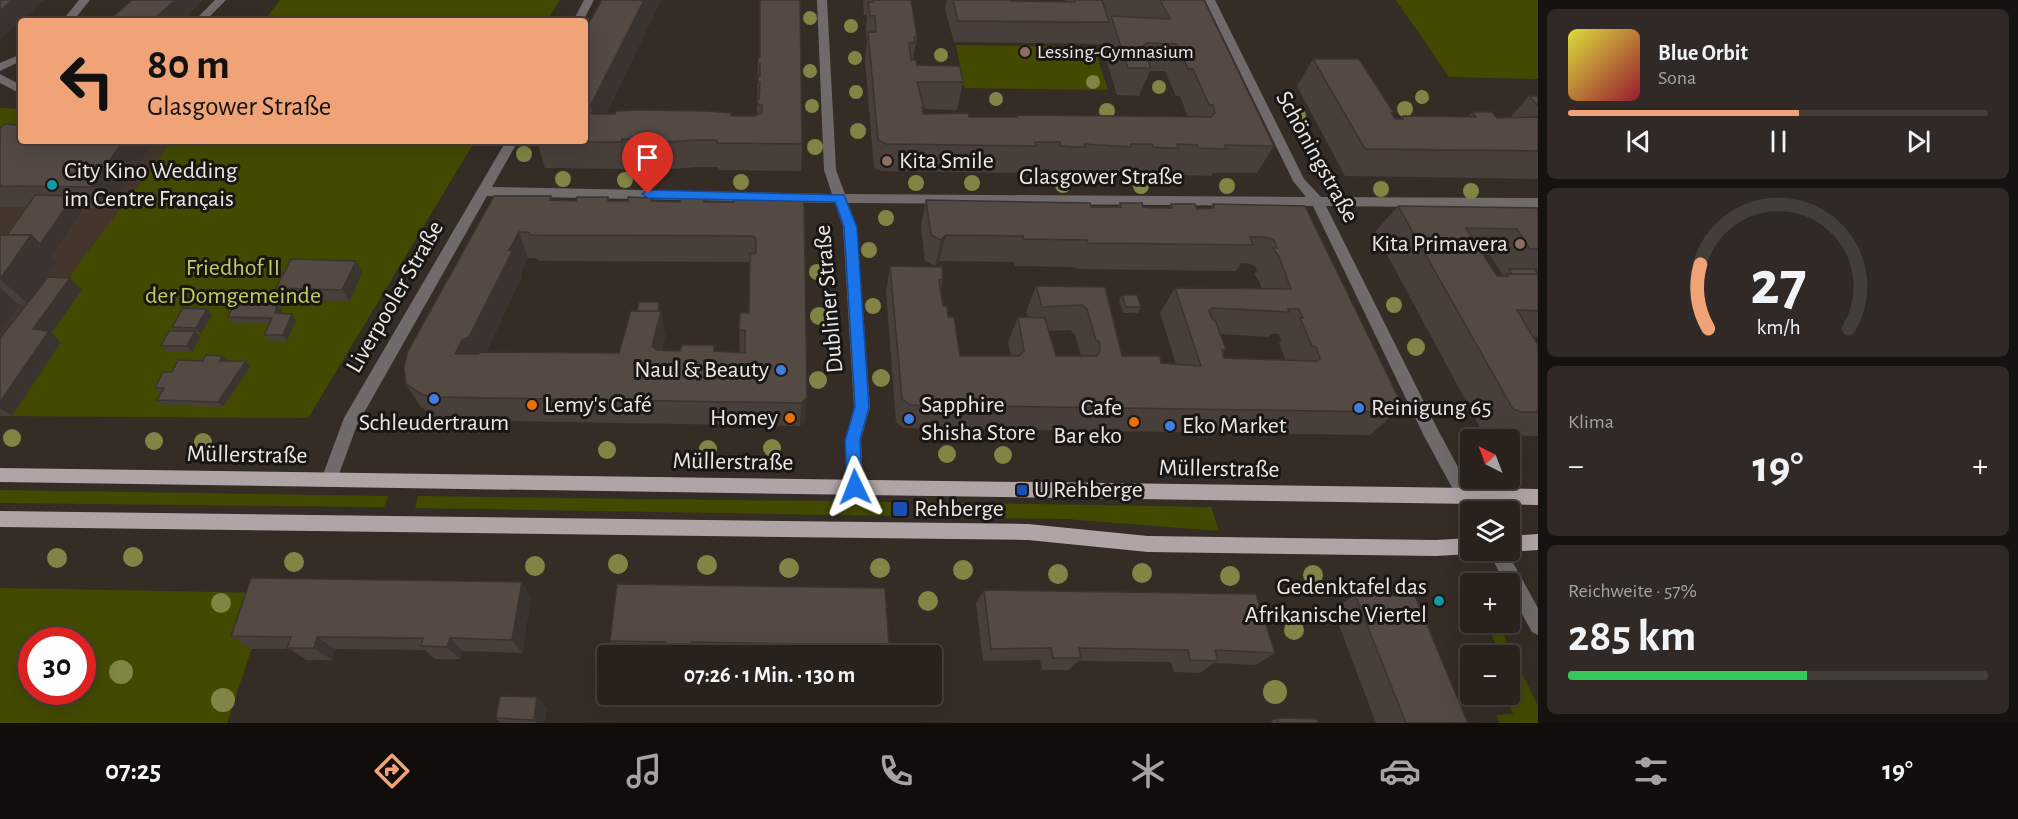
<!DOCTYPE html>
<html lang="de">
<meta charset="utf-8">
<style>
:root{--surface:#28211c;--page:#302925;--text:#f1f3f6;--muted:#a5a3a3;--line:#443e3b;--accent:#efa377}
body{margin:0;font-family:"Alegreya Sans",sans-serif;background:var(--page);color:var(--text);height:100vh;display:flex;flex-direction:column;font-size:22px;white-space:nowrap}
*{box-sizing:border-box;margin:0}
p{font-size:20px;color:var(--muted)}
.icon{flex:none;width:33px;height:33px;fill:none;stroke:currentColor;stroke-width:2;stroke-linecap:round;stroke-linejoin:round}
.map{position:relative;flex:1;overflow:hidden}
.sheet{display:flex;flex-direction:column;gap:9px;padding:9px;background:#16120f;width:480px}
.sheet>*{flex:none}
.hud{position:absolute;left:18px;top:18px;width:570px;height:126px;border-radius:6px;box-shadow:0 6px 24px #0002,0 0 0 2px var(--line);background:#efa377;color:#111;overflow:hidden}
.needle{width:39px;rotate:318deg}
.tools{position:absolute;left:1460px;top:429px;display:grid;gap:12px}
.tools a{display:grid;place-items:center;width:60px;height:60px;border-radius:6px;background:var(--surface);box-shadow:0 6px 24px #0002,0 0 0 2px var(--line);font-size:30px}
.speed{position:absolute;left:18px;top:627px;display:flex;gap:12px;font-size:30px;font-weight:700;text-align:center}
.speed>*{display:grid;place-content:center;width:78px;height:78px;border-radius:50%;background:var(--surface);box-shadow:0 6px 24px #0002,0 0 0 2px var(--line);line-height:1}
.speed .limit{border:9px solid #d22;background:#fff;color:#111}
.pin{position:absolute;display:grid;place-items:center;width:51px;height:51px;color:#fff;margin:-62px -26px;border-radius:50% 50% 50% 0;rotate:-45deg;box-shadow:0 0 6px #0007}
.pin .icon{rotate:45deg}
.me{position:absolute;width:66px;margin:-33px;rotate:358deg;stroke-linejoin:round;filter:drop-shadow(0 0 4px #0008)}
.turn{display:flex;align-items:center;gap:21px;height:126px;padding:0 30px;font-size:27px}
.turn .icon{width:78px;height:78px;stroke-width:2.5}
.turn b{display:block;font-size:42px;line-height:51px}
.big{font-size:45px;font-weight:600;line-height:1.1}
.sheet .card{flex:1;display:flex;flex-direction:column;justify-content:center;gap:9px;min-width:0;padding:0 21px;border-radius:9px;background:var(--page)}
.sheet .dial{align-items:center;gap:0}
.dial svg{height:156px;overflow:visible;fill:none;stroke:var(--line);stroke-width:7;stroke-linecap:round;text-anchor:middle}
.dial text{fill:var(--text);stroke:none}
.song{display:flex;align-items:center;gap:18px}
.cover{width:72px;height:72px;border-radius:9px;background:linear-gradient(135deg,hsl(60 70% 55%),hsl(350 70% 35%))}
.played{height:6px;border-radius:3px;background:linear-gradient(90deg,var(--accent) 55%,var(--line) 55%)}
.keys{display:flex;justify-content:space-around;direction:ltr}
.heat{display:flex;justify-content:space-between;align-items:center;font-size:33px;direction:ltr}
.charge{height:9px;border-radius:4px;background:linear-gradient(90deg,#34c759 57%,var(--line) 0)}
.trip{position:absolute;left:597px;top:645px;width:345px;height:60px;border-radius:6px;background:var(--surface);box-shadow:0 6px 24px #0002,0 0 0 2px var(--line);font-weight:600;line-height:60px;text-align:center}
.menu{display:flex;height:96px;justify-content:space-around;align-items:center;background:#100d0b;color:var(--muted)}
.menu .icon{width:42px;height:42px}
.menu .active{color:var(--accent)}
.menu b{font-size:27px;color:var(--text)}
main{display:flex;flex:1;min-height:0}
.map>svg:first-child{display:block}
</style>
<main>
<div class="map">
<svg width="1538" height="723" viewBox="0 0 1538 723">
<rect width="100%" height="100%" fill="#362c26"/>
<polygon fill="#45362d" points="0,108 21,109 21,141 172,141 0,367"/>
<g fill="#434a00" fill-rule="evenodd">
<polygon points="280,0 560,0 547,21 264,21"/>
<polygon points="1396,0 1538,0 1538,79 1449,77"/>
<polygon points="956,45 1094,47 1108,90 964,88"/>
<polygon points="0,108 21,109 21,141 0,164"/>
<polygon points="172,141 475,141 308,418 0,416 0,367"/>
<polygon points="0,490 388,496 384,507 0,503"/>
<polygon points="418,496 892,502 893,516 415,508"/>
<polygon points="921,502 1211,507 1219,531 1066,519 922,517"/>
<path d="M0,588L270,593L227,723H0ZM32,640H82V692H32Z"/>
<polygon points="1486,623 1498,623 1538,706 1538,723 1500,723 1496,715 1513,714 1504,695 1509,694 1509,656 1472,655 1468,647 1497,647"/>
</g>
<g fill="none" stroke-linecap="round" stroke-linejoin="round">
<g fill="#706a6b" fill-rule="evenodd">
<polygon points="215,0 226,0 205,21 194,21"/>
<polygon points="0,74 21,85 21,94 0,83"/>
</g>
<g fill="#706a6b" fill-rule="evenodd">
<polygon points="79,0 90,0 73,21 62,21"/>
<polygon points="584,0 594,0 583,21 573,21"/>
<polygon points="817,0 827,0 836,170 845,194 1306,197 1293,181 1205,0 1215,0 1304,179 1321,197 1538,198 1538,208 1326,206 1436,426 1482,512 1470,512 1470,518 1468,517 1424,436 1313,206 848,203 857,227 870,407 861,440 863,487 861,492 855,494 849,492 847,487 845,440 854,407 843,227 835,203 487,196 357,425 335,485 329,487 323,485 321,480 344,418 506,141 518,141 492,187 832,194 824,170"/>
<polygon points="21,54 21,61 0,71 0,63"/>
<polygon points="1488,550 1506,550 1538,608 1538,635 1532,632 1509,591 1509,584 1505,584"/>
</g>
<g fill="#b1a4a6" fill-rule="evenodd">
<polygon points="0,468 1538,489 1538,505 0,482"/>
<polygon points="0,511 1028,524 1148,536 1436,540 1470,538 1470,550 1477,550 1470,554 1436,556 1148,552 1028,540 0,527"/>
<polygon points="1538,534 1538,550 1509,552 1505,550 1509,550 1509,536"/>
</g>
</g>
<g fill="#818445">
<circle cx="810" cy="18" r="7"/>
<circle cx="851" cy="26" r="7"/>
<circle cx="941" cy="55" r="7"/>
<circle cx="855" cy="58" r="7"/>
<circle cx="810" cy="71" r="7"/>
<circle cx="1093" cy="82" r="7"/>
<circle cx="1159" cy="87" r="7"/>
<circle cx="856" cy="92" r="7"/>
<circle cx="1422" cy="97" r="7"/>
<circle cx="996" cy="99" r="7"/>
<circle cx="812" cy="106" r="7"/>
<circle cx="1405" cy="109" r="8"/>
<circle cx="1107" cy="111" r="8"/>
<circle cx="1298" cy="116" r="8"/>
<circle cx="858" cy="131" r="8"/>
<circle cx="815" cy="147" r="8"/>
<circle cx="524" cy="154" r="8"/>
<circle cx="563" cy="179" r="8"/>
<circle cx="625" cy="180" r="8"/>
<circle cx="741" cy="182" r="8"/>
<circle cx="916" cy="183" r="8"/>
<circle cx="972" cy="183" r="8"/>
<circle cx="1063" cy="185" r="8"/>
<circle cx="1141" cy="186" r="8"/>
<circle cx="1227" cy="186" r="8"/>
<circle cx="1381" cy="189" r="8"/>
<circle cx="1471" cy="191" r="8"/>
<circle cx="886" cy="218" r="8"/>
<circle cx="869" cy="250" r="8"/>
<circle cx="817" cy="272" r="8"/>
<circle cx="1394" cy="305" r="8"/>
<circle cx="873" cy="306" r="8"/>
<circle cx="819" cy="316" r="9"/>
<circle cx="1416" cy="347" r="9"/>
<circle cx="881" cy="378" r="9"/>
<circle cx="818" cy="380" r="9"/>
<circle cx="12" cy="438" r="9"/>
<circle cx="154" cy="441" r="9"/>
<circle cx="203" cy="442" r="9"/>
<circle cx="772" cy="448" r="9"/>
<circle cx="708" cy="449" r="9"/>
<circle cx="607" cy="450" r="9"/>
<circle cx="947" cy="454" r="9"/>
<circle cx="1003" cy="455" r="9"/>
<circle cx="133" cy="557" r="10"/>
<circle cx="57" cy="558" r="10"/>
<circle cx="294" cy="562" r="10"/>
<circle cx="618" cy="564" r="10"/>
<circle cx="707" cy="565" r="10"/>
<circle cx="535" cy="566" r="10"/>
<circle cx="789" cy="568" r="10"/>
<circle cx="880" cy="568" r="10"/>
<circle cx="963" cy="570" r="10"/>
<circle cx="1142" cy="573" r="10"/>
<circle cx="1058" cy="574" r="10"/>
<circle cx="1313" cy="575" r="10"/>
<circle cx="1230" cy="576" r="10"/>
<circle cx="928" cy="601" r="10"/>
<circle cx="221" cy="603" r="10"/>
<circle cx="1294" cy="630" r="10"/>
<circle cx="121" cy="672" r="12"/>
<circle cx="1275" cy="692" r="12"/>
<circle cx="223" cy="700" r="12"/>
</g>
<g fill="#483f3a" fill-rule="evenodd">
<polygon points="602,0 661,0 606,114 754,116 757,115 758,57 802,144 801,171 718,170 718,167 696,167 661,170 660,166 627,166 627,169 545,168 537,141 585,30"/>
<polygon points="863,0 911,0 917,37 913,60 917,65 963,82 957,110 924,109 923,114 969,117 1016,117 1017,115 1188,117 1180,96 1176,96 1165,71 1150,71 1139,96 1117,95 1101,44 954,42 945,10 947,0 1011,0 1011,1 1065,2 1065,0 1204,0 1274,146 1257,173 1213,173 1211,176 1184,175 1183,172 1166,172 1164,175 1140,174 1139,171 1120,171 1119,174 1075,171 1074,174 1062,174 1051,173 1050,169 1028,169 1027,173 882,171 874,168 865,60 867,42 866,30 867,15 864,15"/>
<polygon points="1313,59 1394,113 1392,115 1395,119 1400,119 1403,116 1468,117 1472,112 1497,118 1510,118 1529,96 1538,96 1538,179 1345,176 1297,86"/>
<polygon points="0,129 123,141 145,141 150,147 110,208 85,208 52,256 58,261 48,277 82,290 51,333 61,342 12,416 0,416 0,338 26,305 19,305 0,333 0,235 7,235 27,207 0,207"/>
<path d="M551,196L552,200L628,201L652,198V201L704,202H734L804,200L805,421L800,426L447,420L437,418L421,407L406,384L408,351ZM528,258H537L540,261L750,262L749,313L739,330L740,353L662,350L665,337L661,311H660L659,302L637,311L619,353L486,352L522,276L521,272Z"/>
<path d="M926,200L1091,207H1118L1120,203L1143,207L1169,208L1171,204L1197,209L1210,208L1213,204L1305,206L1396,412L1370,435L904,428L896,422L886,292L890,266L943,279L941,289L943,306L948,317L960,356H1011L1008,342L1018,317H1028L1026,312L1036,286L1105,287L1122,356L1161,363L1176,364L1160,313L1175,288L1262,289L1260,283L1254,274L1257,271L1255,266L1247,263H1241L1236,271L1076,269L1075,267L1015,266L1014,262L939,261L935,266L925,261L921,227ZM1070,330L1075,334L1081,356H1056L1049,331ZM1221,334L1269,337L1271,334H1279L1281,341L1279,343L1286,361L1224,358L1223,354L1226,349Z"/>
<path d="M1398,206L1538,208V337H1533L1538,345V436L1489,435L1482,431L1375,232ZM1484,255H1490L1503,276H1497Z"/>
<polygon points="362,272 350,301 285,300 276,288"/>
<polygon points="1122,295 1141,307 1138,313 1123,313 1119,301"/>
<polygon points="207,309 212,315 201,334 197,334 200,337 192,352 166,351 161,346 176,331 172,327"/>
<polygon points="282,310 281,314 296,320 287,341 269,341 264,335 269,324 233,323 228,317"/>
<polygon points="227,361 250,367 223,407 163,405 157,400 161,393 155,388 172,372"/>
<polygon points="617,584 889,646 885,656 666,656 666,654 616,654 610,641"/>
<polygon points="984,590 1275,653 1256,665 1214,663 1200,673 1174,672 1171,662 1078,661 1069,670 1042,670 1040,660 983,661 976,603"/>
<polygon points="1355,595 1468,723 1376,723 1333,609"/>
<polygon points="531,597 522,653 462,651 460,659 435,659 425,650 335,649 332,660 306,660 290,649 251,649 231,636"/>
<polygon points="537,697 547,708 544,723 501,723 496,718"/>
<polygon points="1277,718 1318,723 1272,723 1271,721"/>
</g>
<g fill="#3b332f">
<polygon points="12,0 44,0 35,7 36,9 21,21 0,40 0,11"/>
<polygon points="175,0 204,0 182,21 152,21"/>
<polygon points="644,0 661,0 597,132 591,105"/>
<polygon points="123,141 145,141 150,147 110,208 92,187"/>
<polygon points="74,196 85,207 52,256 58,261 29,305 0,279 31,235"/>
<polygon points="519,232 528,258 521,272 522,276 481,361 455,354"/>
<polygon points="946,235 939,261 935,266 941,240"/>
<polygon points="356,261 362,272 350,301 342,290"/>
<polygon points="70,278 82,290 51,333 61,342 12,416 0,408 0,402 33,329"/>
<polygon points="0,288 19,305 0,333"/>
<polygon points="659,302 660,308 659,321 661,311 665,337 657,370 652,346 657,318"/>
<polygon points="277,304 282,310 279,319 275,313"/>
<polygon points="207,309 212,315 201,334 196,328"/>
<polygon points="292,314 296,320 287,341 283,335"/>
<polygon points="195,331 200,337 192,352 187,346"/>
<polygon points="222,356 228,361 220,361"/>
<polygon points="246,361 250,367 223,407 218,402"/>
<polygon points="807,398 805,421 800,426 801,403"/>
<polygon points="522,582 531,597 522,653 512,640"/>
<polygon points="317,637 335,649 332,660 314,648"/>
<polygon points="450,638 462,651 460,659 447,647"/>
<polygon points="692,642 695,656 693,656 692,652"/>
<polygon points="537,697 547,708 544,723 537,723 534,720"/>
</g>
<g fill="#544943" stroke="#3b332f" stroke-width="1.5" fill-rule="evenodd">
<polygon points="0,0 12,0 0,11"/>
<polygon points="132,0 175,0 152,21 108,21"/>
<polygon points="602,0 644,0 591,105 588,104 586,111 593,114 615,114 616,111 637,110 708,111 731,113 731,116 754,116 762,113 762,105 757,104 757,99 759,99 760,82 758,82 758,77 760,77 760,64 758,64 758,57 760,57 760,0 800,0 802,144 717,143 717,140 694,140 657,143 657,139 622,139 622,142 537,141 585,141 585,30"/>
<polygon points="873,0 911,0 917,37 914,37 914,43 909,43 911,60 916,60 917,65 960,66 963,82 917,82 924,108 922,107 923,114 968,113 969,117 1017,117 1017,115 1211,117 1215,113 1213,105 1209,105 1193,69 1188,69 1177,44 1147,43 1142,47 1151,68 1128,68 1111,16 1170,19 1160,0 1204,0 1274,146 1225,145 1226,149 1198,148 1197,145 1177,144 1178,148 1166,148 1153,147 1152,144 1131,144 1131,147 1084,144 1085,147 1073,147 1061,146 1060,142 1035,142 1036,146 886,144 878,140 868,32 876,32 875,16 870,16 868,2 873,2"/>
<polygon points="953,0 1011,0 1011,1 1075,2 1074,0 1102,0 1109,22 958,21"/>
<polygon points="1313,59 1359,59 1394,113 1391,113 1395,119 1403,119 1403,116 1476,117 1472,112 1492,112 1497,118 1538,117 1538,151 1365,149"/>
<polygon points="1529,96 1538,96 1538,106"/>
<polygon points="21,119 21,141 123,141 92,187 0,186 0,129 4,124 17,125"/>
<polygon points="35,195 74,196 40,244 31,235 7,235"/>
<path d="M494,196H551L550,200L576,201L577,197H608V201H628V197L652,198L651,201L680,202V198H704V202H734V199L804,200L807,398L801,403L434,397L423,395L406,384L404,367L408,351ZM519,232H528L531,235L753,236L756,239V253L750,254L749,313H740L739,330H745V353L714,351V345H682L680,351L657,350L652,346L661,311H631L619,353L481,352L478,354H455L462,340L469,337L513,250H509Z"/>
<path d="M926,200L1090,203L1091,207H1121L1120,203H1142L1143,207L1154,208H1172L1171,204H1195L1197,209L1214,208L1213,204L1305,206L1402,405L1396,412L910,405L902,399L890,266L942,267L943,279L939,280L943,306H947L948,317H954L960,356H1019L1024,351L1018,317L1045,318L1056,356H1097L1100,350L1099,341H1096L1087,309L1082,305L1042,307L1036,286L1105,287L1122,356H1160L1161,363L1201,366L1175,288L1291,289L1279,257L1273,248H1277L1274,240L1265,237H1250L1253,245L1088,243L1087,240L1024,239L1023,236L946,235L941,240L931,235ZM1212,308L1289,312L1288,309H1299L1303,318H1300L1312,346L1316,347L1320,358L1318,361H1310L1224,358L1222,350L1226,349L1215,320H1213L1209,311Z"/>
<polygon points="1398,206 1538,208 1538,249 1530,249 1517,229 1466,228 1497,276 1508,276 1507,274 1538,274 1538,311 1517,310 1538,345 1538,412 1521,412 1513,409"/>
<polygon points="0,235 31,235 0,279"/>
<polygon points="291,259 356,261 342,290 276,288"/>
<polygon points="1509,269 1535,269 1538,274 1512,274"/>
<polygon points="48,277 70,278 33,329 49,331 0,402 0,338"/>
<polygon points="1122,295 1137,295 1141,307 1126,307"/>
<polygon points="639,302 659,302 658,311 637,311"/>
<polygon points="235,303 277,304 275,313 292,314 283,335 264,335 272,318 228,317"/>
<polygon points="183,308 207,309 196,328 172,327"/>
<polygon points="169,331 195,331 187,346 161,346"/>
<polygon points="206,355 222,356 220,361 246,361 218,402 157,400 164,388 155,388 163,372 172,372 178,360 203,361"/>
<polygon points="251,578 522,582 512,640 450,638 447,647 421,646 423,638 317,637 314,648 287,648 291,637 231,636"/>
<polygon points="617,584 885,588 889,646 833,645 833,654 802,654 802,644 692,642 692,652 665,652 666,642 610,641"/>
<polygon points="984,590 1256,594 1275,653 1215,650 1218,661 1190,660 1188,650 1079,648 1081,658 1053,658 1051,648 991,649"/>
<polygon points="1355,595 1415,596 1468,723 1406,723"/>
<polygon points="500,696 537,697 534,720 496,718"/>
<polygon points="1277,718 1317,719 1318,723 1279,723"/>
</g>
<polygon fill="#1a73e8" stroke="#114b97" stroke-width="1.5" points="648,190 844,195 857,227 869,407 860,440 862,487 860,492 855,494 849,492 847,487 845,440 855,407 844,227 835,202 648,198 642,194"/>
<g fill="#8d6e63" stroke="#1a1613" stroke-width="2">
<circle cx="1025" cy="52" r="6"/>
<circle cx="887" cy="161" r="6"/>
<circle cx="1520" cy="244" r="6"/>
</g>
<g fill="#0f9aa8" stroke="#1a1613" stroke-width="2">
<circle cx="52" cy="185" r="6"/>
<circle cx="1439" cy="601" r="6"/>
</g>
<g fill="#3f7fe0" stroke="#1a1613" stroke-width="2">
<circle cx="781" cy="370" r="6"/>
<circle cx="434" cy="399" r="6"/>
<circle cx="1359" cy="408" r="6"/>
<circle cx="909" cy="419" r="6"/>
<circle cx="1170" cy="426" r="6"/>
</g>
<g fill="#e8710a" stroke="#1a1613" stroke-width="2">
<circle cx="532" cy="405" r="6"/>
<circle cx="790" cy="418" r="6"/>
<circle cx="1134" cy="422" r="6"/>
</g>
<g fill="#1a4fb4" stroke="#1a1613" stroke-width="2">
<rect x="1016" y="484" width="12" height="12" rx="3"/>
<rect x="892" y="501" width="16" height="16" rx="3"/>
</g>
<g text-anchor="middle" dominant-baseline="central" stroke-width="6" stroke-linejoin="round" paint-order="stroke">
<g font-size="20" fill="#ede7e3" stroke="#1a1613" text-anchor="start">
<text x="1037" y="52">Lessing-Gymnasium</text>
</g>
<g font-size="24" fill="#ede7e3" stroke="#1a1613">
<text transform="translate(1317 157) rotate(61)">Schöningstraße</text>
<text x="1101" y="177">Glasgower Straße</text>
<text transform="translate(395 297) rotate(-60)">Liverpooler Straße</text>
<text transform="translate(829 299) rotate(-95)">Dubliner Straße</text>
<text transform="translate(247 455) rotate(1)">Müllerstraße</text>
<text transform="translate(733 462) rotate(1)">Müllerstraße</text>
<text transform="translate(1219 469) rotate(1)">Müllerstraße</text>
</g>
<g font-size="24" fill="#ede7e3" stroke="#1a1613" text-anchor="start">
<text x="899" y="161">Kita Smile</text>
<text x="64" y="171">City Kino Wedding<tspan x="64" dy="28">im Centre Français</tspan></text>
<text x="1508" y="244" text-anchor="end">Kita Primavera</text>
<text x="769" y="370" text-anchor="end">Naul &amp; Beauty</text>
<text x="544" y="405">Lemy's Café</text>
<text x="921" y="405">Sapphire<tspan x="921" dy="28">Shisha Store</tspan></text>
<text x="1122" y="408" text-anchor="end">Cafe<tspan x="1122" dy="28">Bar eko</tspan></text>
<text x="1371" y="408">Reinigung 65</text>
<text x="778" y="418" text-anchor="end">Homey</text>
<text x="434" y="423" text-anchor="middle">Schleudertraum</text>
<text x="1182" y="426">Eko Market</text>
<text x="1034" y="490">U Rehberge</text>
<text x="914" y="509">Rehberge</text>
<text x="1427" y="587" text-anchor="end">Gedenktafel das<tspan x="1427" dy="28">Afrikanische Viertel</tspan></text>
</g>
<g font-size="24" fill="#bfcc5e" stroke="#1a1613">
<text x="233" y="268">Friedhof II<tspan x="233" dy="28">der Domgemeinde</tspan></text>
</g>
</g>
</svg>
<div class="tools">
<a><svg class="needle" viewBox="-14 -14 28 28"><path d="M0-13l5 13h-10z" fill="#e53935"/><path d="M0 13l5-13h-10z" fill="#a5a3a3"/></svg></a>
<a><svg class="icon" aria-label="layers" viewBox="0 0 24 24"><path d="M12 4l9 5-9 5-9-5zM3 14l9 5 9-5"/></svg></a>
<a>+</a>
<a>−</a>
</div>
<div class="speed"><div class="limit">30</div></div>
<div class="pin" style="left:648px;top:194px;background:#d93025"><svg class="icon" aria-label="arrive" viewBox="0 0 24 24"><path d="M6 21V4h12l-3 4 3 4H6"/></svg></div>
<svg class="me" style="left:855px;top:487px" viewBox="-20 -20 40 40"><path d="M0-17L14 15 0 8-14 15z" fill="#1a73e8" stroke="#fff" stroke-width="4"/></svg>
<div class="trip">07:26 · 1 Min. · 130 m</div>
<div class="hud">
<div class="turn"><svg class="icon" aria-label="left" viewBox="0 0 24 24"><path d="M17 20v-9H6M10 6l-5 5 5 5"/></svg><div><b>80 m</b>Glasgower Straße</div></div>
</div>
</div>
<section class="sheet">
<div class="card">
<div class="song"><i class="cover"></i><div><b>Blue Orbit</b><p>Sona</p></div></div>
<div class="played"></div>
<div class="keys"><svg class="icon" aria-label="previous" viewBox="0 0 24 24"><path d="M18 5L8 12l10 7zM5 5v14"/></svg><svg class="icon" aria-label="pause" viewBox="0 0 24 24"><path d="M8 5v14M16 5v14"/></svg><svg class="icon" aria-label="next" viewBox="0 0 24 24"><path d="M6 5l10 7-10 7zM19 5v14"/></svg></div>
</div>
<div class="card dial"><svg viewBox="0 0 100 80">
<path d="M14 69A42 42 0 1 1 86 69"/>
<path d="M14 69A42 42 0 0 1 10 36" stroke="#efa377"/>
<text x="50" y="56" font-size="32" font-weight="700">27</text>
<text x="50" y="72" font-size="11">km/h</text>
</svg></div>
<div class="card"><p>Klima</p>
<div class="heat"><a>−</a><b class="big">19°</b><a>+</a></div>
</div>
<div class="card"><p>Reichweite · 57%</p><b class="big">285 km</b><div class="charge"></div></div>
</section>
</main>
<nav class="menu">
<b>07:25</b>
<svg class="icon active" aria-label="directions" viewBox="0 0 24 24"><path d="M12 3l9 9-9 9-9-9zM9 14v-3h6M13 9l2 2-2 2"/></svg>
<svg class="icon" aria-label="music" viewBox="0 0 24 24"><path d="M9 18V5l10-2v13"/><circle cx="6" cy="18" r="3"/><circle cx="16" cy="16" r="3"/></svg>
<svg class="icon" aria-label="phone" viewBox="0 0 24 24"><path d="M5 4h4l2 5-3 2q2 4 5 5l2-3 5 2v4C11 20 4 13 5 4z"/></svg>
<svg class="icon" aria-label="climate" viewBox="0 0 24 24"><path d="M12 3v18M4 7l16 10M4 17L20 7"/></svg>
<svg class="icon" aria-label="car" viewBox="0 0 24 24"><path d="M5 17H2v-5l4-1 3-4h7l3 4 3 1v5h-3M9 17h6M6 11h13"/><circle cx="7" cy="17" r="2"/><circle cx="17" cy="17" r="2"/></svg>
<svg class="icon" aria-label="filters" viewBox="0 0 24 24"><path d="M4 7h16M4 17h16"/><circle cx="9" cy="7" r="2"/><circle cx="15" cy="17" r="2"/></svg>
<b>19°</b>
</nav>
